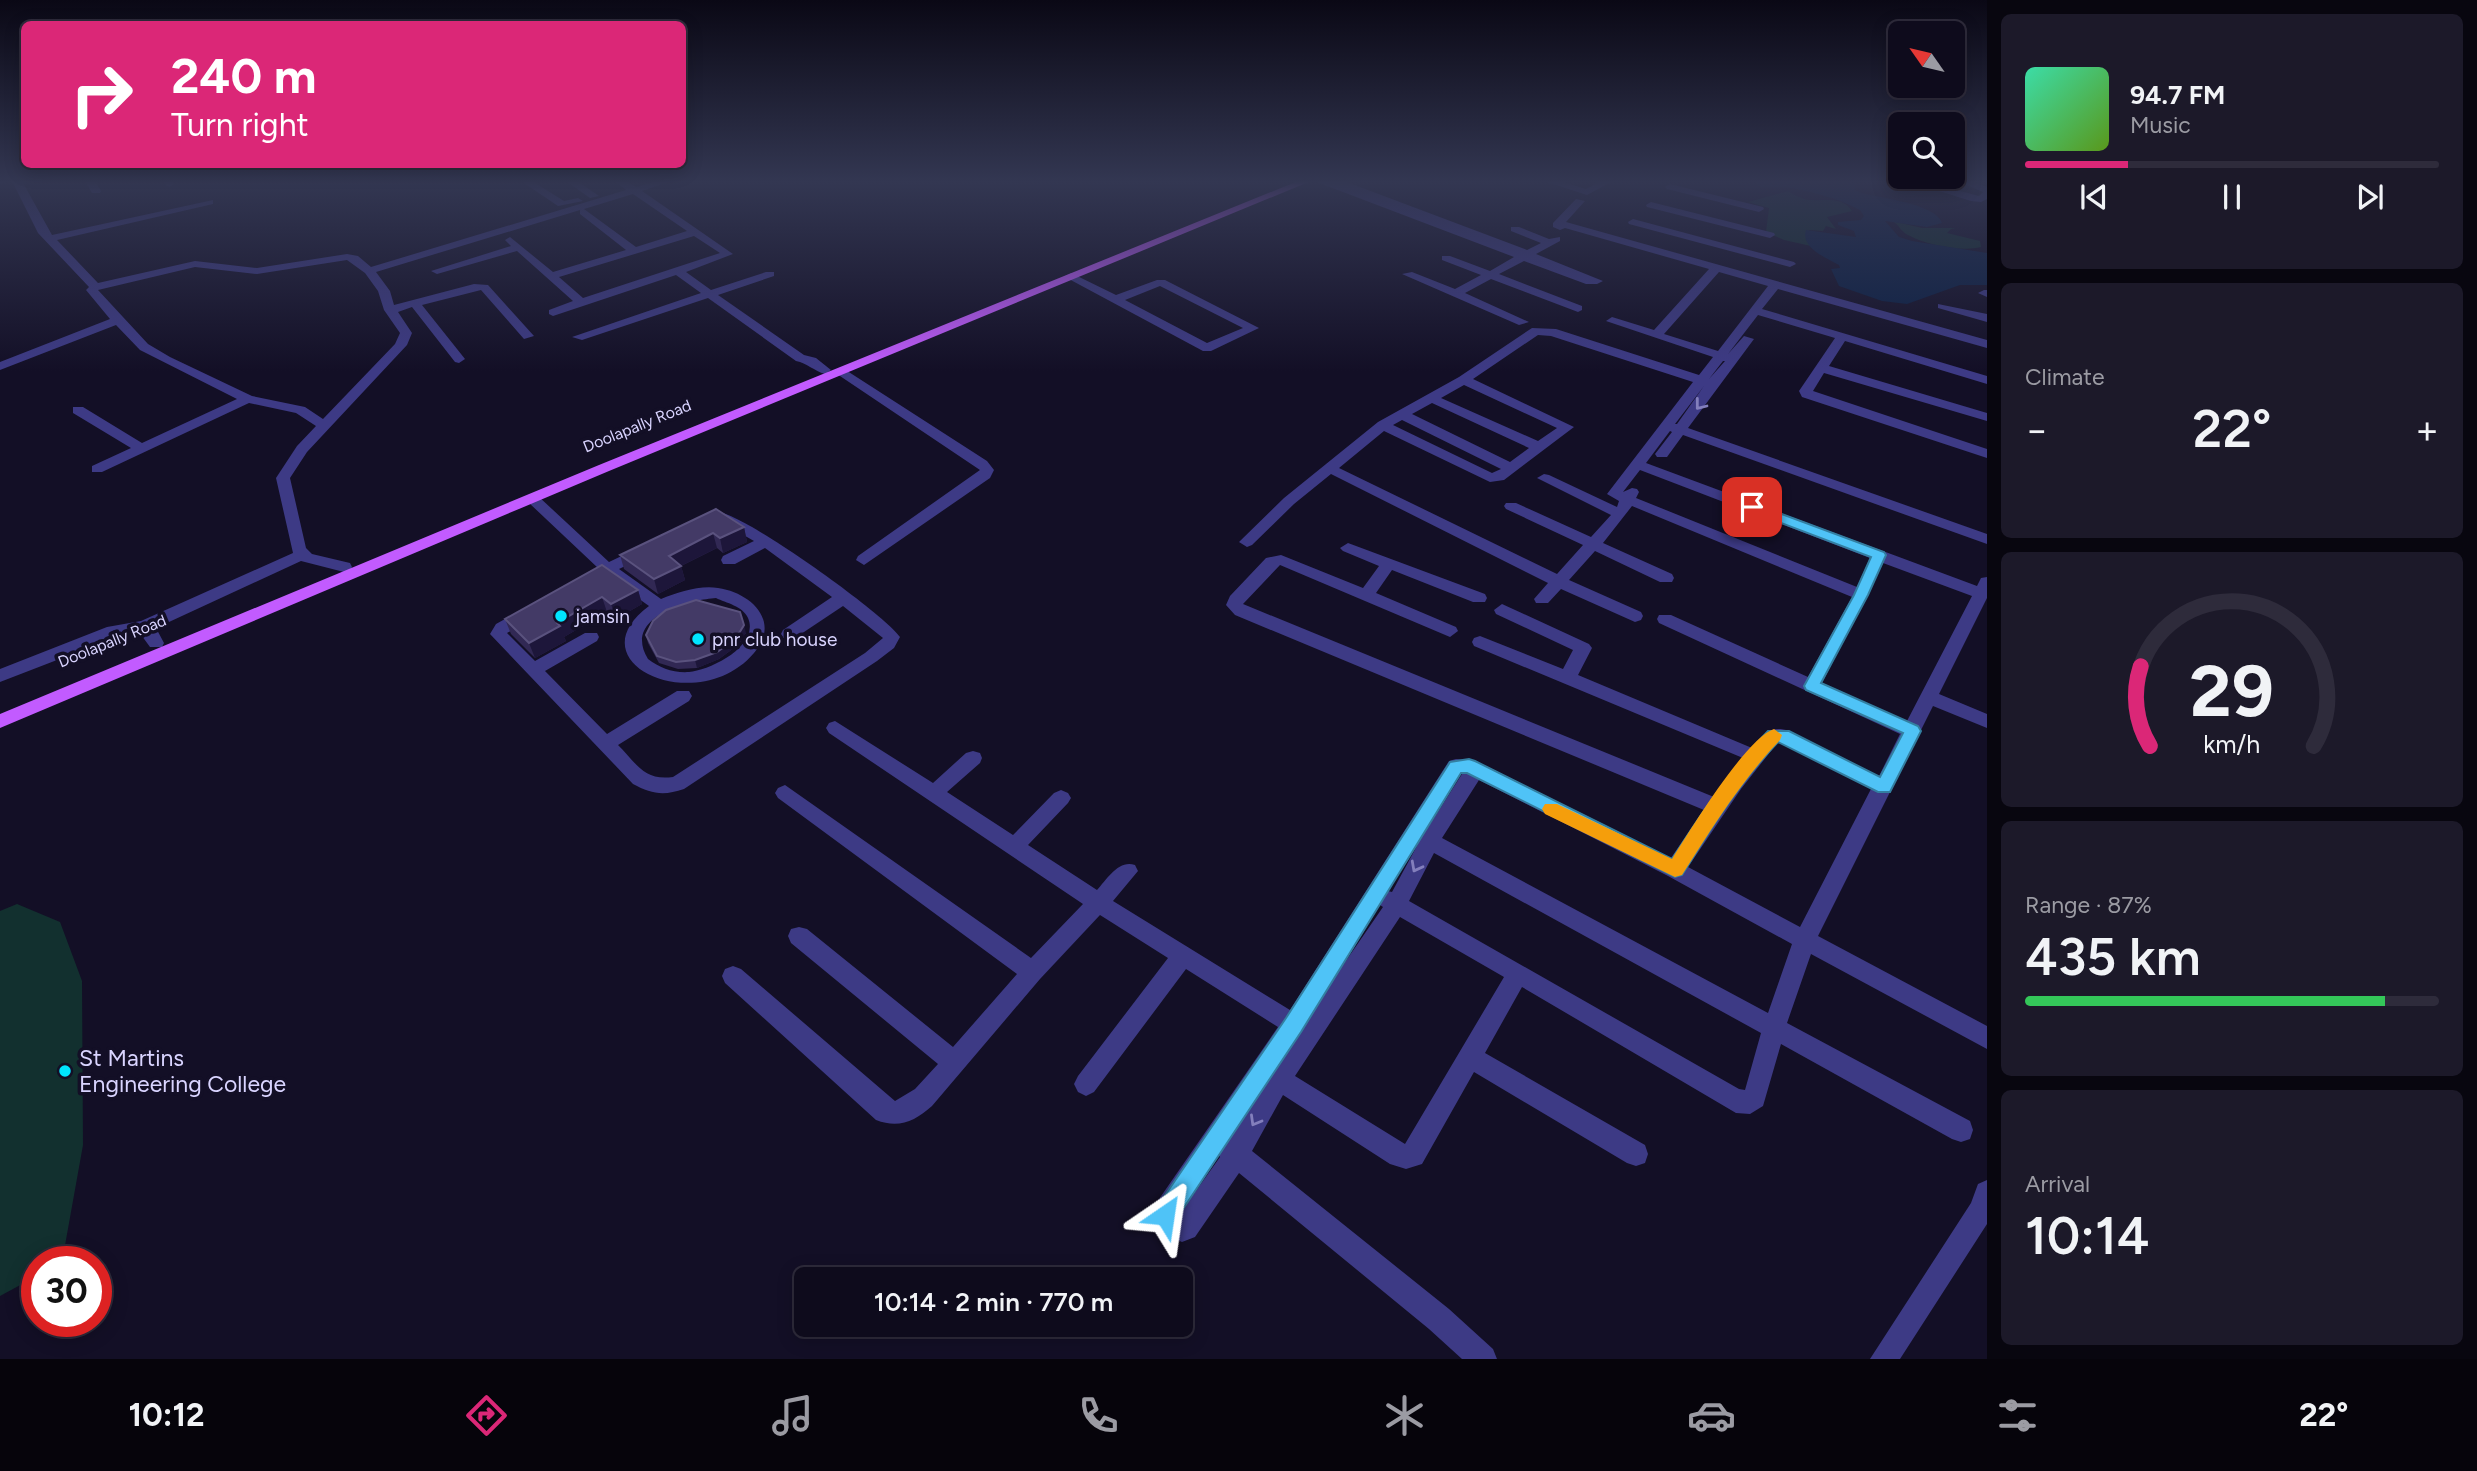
<!DOCTYPE html>
<meta charset="utf-8">
<style>
:root{--surface:#0e0b1c;--page:#1c1929;--text:#f1f3f6;--muted:#9b9ba3;--line:#2e2b3b;--accent:#db2777}
body{margin:0;font-family:Figtree,sans-serif;background:var(--page);color:var(--text);height:100vh;display:flex;flex-direction:column;font-size:26px;white-space:nowrap}
*{box-sizing:border-box;margin:0}
p{font-size:23px;color:var(--muted)}
.icon{flex:none;width:38px;height:38px;fill:none;stroke:currentColor;stroke-width:2;stroke-linecap:round;stroke-linejoin:round}
.map{position:relative;flex:1;overflow:hidden}
.drawer{display:flex;flex-direction:column;gap:14px;padding:14px;background:#08060f;width:490px}
.drawer>*{flex:none}
.guide{position:absolute;left:21px;top:21px;width:665px;height:147px;border-radius:10px;box-shadow:0 4px 18px #0003,0 0 0 2px var(--line);background:#db2777;color:#fff;overflow:hidden}
.needle{width:46px;rotate:304deg}
.buttons{position:absolute;left:1888px;top:21px;display:grid;gap:14px}
.buttons a{display:grid;place-items:center;width:77px;height:77px;border-radius:10px;background:var(--surface);box-shadow:0 4px 18px #0003,0 0 0 2px var(--line);font-size:35px}
.speed{position:absolute;left:21px;top:1246px;display:flex;gap:14px;font-size:35px;font-weight:700;text-align:center}
.speed>*{display:grid;place-content:center;width:91px;height:91px;border-radius:50%;background:var(--surface);box-shadow:0 4px 18px #0003,0 0 0 2px var(--line);line-height:1}
.speed .limit{border:10px solid #d22;background:#fff;color:#111}
.pin{position:absolute;display:grid;place-items:center;width:60px;height:60px;color:#fff;margin:-30px;border-radius:14px;box-shadow:0 4px 10px #0006}
.me{position:absolute;width:77px;margin:-38px;rotate:32deg;stroke-linejoin:round;filter:drop-shadow(0 0 5px #0008)}
.turn{display:flex;align-items:center;gap:24px;height:147px;padding:0 35px;font-size:32px}
.turn .icon{width:91px;height:91px;stroke-width:2.5}
.turn b{display:block;font-size:49px;line-height:60px}
.big{font-size:52px;font-weight:600;line-height:1.1}
.drawer .widget{flex:1;display:flex;flex-direction:column;justify-content:center;gap:10px;min-width:0;padding:0 24px;border-radius:10px;background:var(--page)}
.drawer .dial{align-items:center;gap:0}
.dial svg{height:182px;overflow:visible;fill:none;stroke:var(--line);stroke-width:7;stroke-linecap:round;text-anchor:middle}
.dial text{fill:var(--text);stroke:none}
.song{display:flex;align-items:center;gap:21px}
.cover{width:84px;height:84px;border-radius:10px;background:linear-gradient(135deg,hsl(160 70% 55%),hsl(90 70% 35%))}
.played{height:7px;border-radius:4px;background:linear-gradient(90deg,var(--accent) 25%,var(--line) 25%)}
.keys{display:flex;justify-content:space-around;direction:ltr}
.heat{display:flex;justify-content:space-between;align-items:center;font-size:38px;direction:ltr}
.charge{height:10px;border-radius:5px;background:linear-gradient(90deg,#34c759 87%,var(--line) 0)}
.trip{position:absolute;left:794px;top:1267px;width:399px;height:70px;border-radius:10px;background:var(--surface);box-shadow:0 4px 18px #0003,0 0 0 2px var(--line);font-weight:600;line-height:70px;text-align:center}
.tabs{display:flex;height:112px;justify-content:space-around;align-items:center;background:#06040b;color:var(--muted)}
.tabs .icon{width:49px;height:49px}
.tabs .current{color:var(--accent)}
.tabs b{font-size:32px;color:var(--text)}
main{display:flex;flex:1;min-height:0}
.map>svg:first-child{display:block}
</style>
<main>
<div class="map">
<svg width="1987" height="1359" viewBox="0 0 1987 1359">
<rect width="100%" height="100%" fill="#130f26"/>
<g fill="#12302f">
<path d="M1788,191C1793,194 1798,197 1804,199C1820,203 1841,194 1852,211L1827,217L1836,229L1826,226L1823,231L1809,230L1811,246L1784,240L1766,232L1769,208L1748,202Z"/>
<path d="M1892,221L1922,228H1956L1951,229L1947,233L1980,241L1981,247C1962,252 1926,245 1908,235C1899,230 1900,225 1892,221Z"/>
<polygon points="17,904 60,922 82,981 83,1145 62,1262 37,1262 37,1276 0,1296 0,911"/>
</g>
<path fill="#0a1f44" d="M1760,181H1848L1855,184V190L1862,193C1881,198 1936,204 1942,223L1927,227L1885,221L1899,237L1912,241L1987,253V285H1960L1907,304L1882,301L1839,286L1831,269L1840,268L1839,265C1826,258 1800,247 1806,230L1856,237L1854,231L1838,225V222L1861,220L1864,216L1860,210C1838,198 1808,190 1783,187C1773,186 1766,190 1756,184Z"/>
<g fill="none" stroke-linecap="round" stroke-linejoin="round">
<g fill="#3d3a85" fill-rule="evenodd">
<polygon points="0,181 8,181 0,184"/>
<path d="M12,181H22L52,235L213,200V204L57,240L98,283L195,261L257,268L347,254L358,256L371,267L626,190L615,181H626L636,187L657,181H671L642,191L733,254L686,272L711,290L766,272H774V276L718,295L804,355L816,358L831,370L825,374C814,371 807,363 796,361L708,298L582,340L572,337L701,293L676,275L553,316L549,314V310L573,301L517,251L437,274L431,271L511,246L505,240L510,237L553,272L626,250L580,214V210L376,272L390,291L394,305L474,284L488,285L534,336L524,339L481,290L422,305L465,359L459,363L455,362L412,307L398,312L412,333L407,345L307,452L290,478L306,548L312,554L350,563L352,567L350,571L344,572L301,561L156,628L164,643L162,647H150L139,632L127,633L0,682V669L107,627L141,621L293,553L276,478L297,446L316,426L296,413L249,403L102,472H92V466L131,448L73,413V407H83L142,443L237,399L140,350L116,325L0,370V362L110,319L86,290L89,287L38,233ZM633,194L687,231L636,247L584,209ZM694,236L720,253L583,298L559,277ZM347,260L365,273L378,291L384,310L400,333L395,344L323,419L305,407L252,396L170,357L148,344L98,290L195,267L257,274Z"/>
<polygon points="85,181 95,181 101,191 100,193 92,193"/>
<polygon points="161,181 171,181 174,184 169,187"/>
<polygon points="521,181 532,181 564,201 578,198 583,201 558,206"/>
<polygon points="566,181 577,181 599,196 590,198"/>
<polygon points="1314,181 1344,181 1527,250 1541,243 1511,231 1511,227 1519,227 1549,239 1560,237 1560,241 1536,254 1603,281 1597,284 1586,284 1524,261 1499,274 1582,306 1582,310 1578,312 1491,279 1465,293 1529,322 1519,325 1402,274 1412,272 1455,289 1481,275 1442,260 1442,256 1450,256 1490,271 1514,257"/>
<polygon points="1544,181 1559,181 1586,189 1601,181 1613,181 1587,195"/>
<polygon points="1907,181 1922,181 1979,196 1983,192 1957,181 1971,181 1987,187 1987,199 1981,202 1971,201"/>
<polygon points="1670,184 1763,207 1764,209 1759,212 1667,189 1665,187"/>
<path d="M1576,199L1585,201L1566,222L1987,340V348L1778,289L1762,309L1987,376V384L1845,341L1829,366L1987,413V421L1824,373L1813,391L1987,449V458L1802,397L1799,391L1835,338L1758,315L1728,354L1744,336L1754,339L1688,428L1987,534V544L1683,435L1667,457H1657L1655,454L1672,432L1670,431L1646,463L1977,586L1981,578L1987,577V598L1939,694L1987,714V728L1933,706L1818,936L1987,1026V1049L1811,954L1787,1023L1970,1121L1973,1130L1970,1139L1961,1142L1952,1139L1781,1044L1763,1106L1750,1114L1736,1113L1522,987L1485,1053L1645,1145L1648,1154L1645,1163L1636,1166L1627,1163L1474,1072L1422,1164L1406,1169L1390,1164L1283,1095L1252,1151L1449,1309L1493,1349L1497,1359H1462L1429,1329L1239,1173L1195,1237L1182,1242C1163,1234 1148,1223 1157,1202L1278,1027L1186,969L1094,1092L1086,1096L1078,1092L1074,1084L1078,1076L1168,958L1100,915L1040,979L932,1106C915,1121 899,1129 876,1120L725,983L722,976L725,969L733,966L741,969L895,1101L915,1089L938,1064L791,943L788,936L791,929L799,927L807,929L953,1047L1017,974L778,798L775,793L778,788L785,785L1031,958L1083,904L829,733L826,728L829,723L835,721L933,783L966,753L973,751L980,753L982,758L980,763L947,792L1013,835L1054,793L1061,790L1068,793L1071,798L1068,803L1028,845L1097,890C1107,879 1119,859 1135,865L1138,871L1113,901L1290,1010L1449,761L1456,759L1476,761L1671,858L1704,810L1235,615L1226,605L1230,596L1266,558L1281,555L1363,588L1379,566L1343,551L1340,548L1348,543L1485,594L1487,598L1485,602H1473L1392,570L1376,593L1456,627L1458,631L1450,637L1280,565L1243,604L1714,797L1743,758L1474,646L1472,642L1474,638L1480,636L1563,669L1573,650L1496,614L1494,610L1502,604L1589,644L1592,648L1578,675L1752,748C1764,734 1770,725 1789,731L1879,776L1900,734L1659,623L1657,619L1659,615H1671L1808,677L1852,597L1632,506L1603,543L1672,574L1674,578L1672,582H1660L1595,551L1569,580L1641,612L1643,616L1641,620L1635,622L1561,589L1548,603H1536L1534,599L1548,583L1331,474L1294,504L1252,545L1247,547L1239,542L1284,498L1378,422L1459,377L1532,328L1556,329L1699,375L1713,357L1606,321L1612,317L1654,330L1709,269L1565,228L1560,230L1553,227V223ZM1719,272L1768,286L1718,351L1664,334ZM1538,335L1551,336L1693,382L1607,494L1619,501L1617,507L1549,475L1544,474L1537,478L1611,515L1591,537L1516,503H1506L1504,506L1506,509L1583,545L1557,574L1339,468L1384,431L1490,482L1504,480L1574,427L1473,379ZM1723,361H1725L1709,379ZM1464,385L1557,428L1538,441L1441,398ZM1704,386L1677,424H1675ZM1432,403L1529,448L1510,462L1412,414ZM1402,420L1501,469L1492,473L1393,425ZM1640,470L1870,558L1857,587L1636,498L1639,492L1637,489L1632,488L1623,492ZM1883,563L1972,596L1907,721L1822,683ZM1778,742L1871,789L1800,927L1688,867L1741,789ZM1461,773L1462,774L1427,829ZM1479,780L1668,876L1792,944L1768,1013L1442,838ZM1418,844L1392,892L1388,891ZM1434,853L1761,1033L1745,1090L1739,1089L1409,901ZM1380,905L1383,907L1341,968ZM1400,917L1504,977L1405,1144L1295,1076ZM1219,1155L1220,1157L1181,1212Z"/>
<polygon points="1651,202 1774,233 1775,235 1770,238 1647,207 1646,205"/>
<polygon points="1633,219 1794,262 1796,264 1790,267 1629,224 1628,222"/>
<path d="M1071,273L1116,295L1157,280H1165L1259,328L1211,351H1203L1067,278L1065,276ZM1160,286L1243,328L1207,343L1125,300Z"/>
<polygon points="1984,290 1987,290 1987,297 1978,293"/>
<polygon points="1938,304 1987,314 1987,322 1938,308"/>
<polygon points="841,367 987,461 994,470 990,478 864,565 856,560 858,556 980,470 837,374 835,371"/>
<path d="M533,495L538,496L609,562L714,512C735,506 886,615 900,637L894,648L877,661L684,789C664,796 651,794 633,784L490,634L496,624L598,568L528,502L526,499L528,496ZM719,521L754,541L723,556L721,560L723,564H735L765,548L832,597L783,630L781,634L783,638H795L843,606L883,638L865,653L673,777C644,781 637,764 618,745L689,701L692,696L689,691H677L607,734L545,671L597,641L599,637L597,633H585L535,661L507,633L607,576L649,606C572,663 698,719 754,653C781,622 752,593 718,588C700,585 678,592 661,599L619,569ZM716,598C726,603 743,606 748,618C760,646 710,670 689,672C673,673 660,668 648,659C622,617 688,600 716,598Z"/>
<polygon points="1987,1180 1987,1224 1900,1359 1870,1359 1971,1203 1978,1184"/>
</g>
<polygon fill="#c25bff" fill-rule="evenodd" points="1298,181 1311,181 609,471 0,728 0,714 599,465"/>
</g>
<g fill="#312854">
<polygon points="744,527 747,542 723,553 717,548 681,566 685,580 658,594 624,569 620,555"/>
<polygon points="638,590 642,604 616,619 607,612 564,637 566,641 535,658 511,634 505,619"/>
<polygon points="746,633 738,645 719,659 697,668 678,669 659,663 648,643 646,635"/>
</g>
<g fill="#1d163a">
<polygon points="744,527 747,542 723,553 720,538"/>
<polygon points="713,533 717,548 681,566 685,580 658,594 654,579 669,556"/>
<polygon points="638,590 642,604 616,619 611,604"/>
<polygon points="602,597 607,612 564,637 566,641 535,658 529,643 557,623"/>
<polygon points="744,625 746,633 738,645 719,659 697,668 695,660"/>
</g>
<g fill="#433a66" stroke="#5a527e" stroke-width="2">
<polygon points="716,509 744,527 720,538 713,533 669,556 681,566 654,579 620,555"/>
<polygon points="602,565 638,590 611,604 602,597 557,623 560,626 529,643 505,619"/>
<polygon points="696,600 740,612 744,625 736,638 717,652 695,660 676,662 657,656 646,635 653,621 666,610"/>
</g>
<defs><path id="oneway-chevron" d="M-2-3.5L2.5 0L-2 3.5" fill="none" stroke-width="1.6" stroke-linecap="round" stroke-linejoin="round" transform="scale(1.75)"/></defs>
<g stroke="#837fbc">
<use href="#oneway-chevron" transform="translate(1700 405) rotate(128)"/>
<use href="#oneway-chevron" transform="translate(1416 867) rotate(118)"/>
<use href="#oneway-chevron" transform="translate(1255 1121) rotate(120)"/>
</g>
<linearGradient id="sky" x2="0" y2="1"><stop stop-color="#0a0815"/><stop offset="0.49" stop-color="#333752"/><stop offset="1" stop-color="#333752" stop-opacity="0"/></linearGradient>
<rect width="1987" height="371" fill="url(#sky)"/>
<path fill="#4fc3f7" stroke="#337fa1" stroke-width="2" d="M1752,503L1884,552L1886,555L1868,595L1821,683L1918,726L1921,731L1890,792H1878L1778,742C1740,782 1711,828 1682,875L1675,877L1467,773H1461L1301,1032L1173,1224L1165,1227L1157,1224L1153,1215L1157,1207L1286,1018L1450,762L1469,759L1475,761L1672,859C1701,814 1730,770 1768,731H1789L1880,777L1903,733L1806,690L1804,686L1854,595L1871,557L1747,510L1745,507Z"/>
<path fill="#f59e0b" d="M1774,729L1782,735L1780,740C1741,781 1712,828 1682,875L1675,877L1545,814L1542,809L1545,804H1557L1672,859C1689,832 1746,738 1774,729Z"/>
<g fill="#00e5ff" stroke="#130f26" stroke-width="2.5">
<circle cx="561" cy="616" r="7"/>
<circle cx="698" cy="639" r="7"/>
<circle cx="65" cy="1071" r="7"/>
</g>
<g text-anchor="middle" dominant-baseline="central" stroke-width="7" stroke-linejoin="round" paint-order="stroke">
<g font-size="16" fill="#d9d4ff" stroke="#130f26">
<text transform="translate(637 426) rotate(-22)">Doolapally Road</text>
<text transform="translate(112 641) rotate(-22)">Doolapally Road</text>
</g>
<g font-size="19" fill="#d9d4ff" stroke="#130f26" text-anchor="start">
<text x="575" y="616">jamsin</text>
<text x="712" y="639">pnr club house</text>
</g>
<g font-size="23" fill="#d9d4ff" stroke="#130f26" text-anchor="start">
<text x="79" y="1058">St Martins<tspan x="79" dy="26">Engineering College</tspan></text>
</g>
</g>
</svg>
<div class="buttons">
<a><svg class="needle" viewBox="-14 -14 28 28"><path d="M0-13l5 13h-10z" fill="#e53935"/><path d="M0 13l5-13h-10z" fill="#9b9ba3"/></svg></a>
<a><svg class="icon" aria-label="search" viewBox="0 0 24 24"><circle cx="10" cy="10" r="6"/><path d="M15 15l6 6"/></svg></a>
</div>
<div class="speed"><div class="limit">30</div></div>
<div class="pin" style="left:1752px;top:507px;background:#d93025"><svg class="icon" aria-label="arrive" viewBox="0 0 24 24"><path d="M6 21V4h12l-3 4 3 4H6"/></svg></div>
<svg class="me" style="left:1165px;top:1215px" viewBox="-20 -20 40 40"><path d="M0-17L14 15 0 8-14 15z" fill="#4fc3f7" stroke="#fff" stroke-width="4"/></svg>
<div class="trip">10:14 · 2 min · 770 m</div>
<div class="guide">
<div class="turn"><svg class="icon" aria-label="right" viewBox="0 0 24 24"><path d="M7 20v-9h11M14 6l5 5-5 5"/></svg><div><b>240 m</b>Turn right</div></div>
</div>
</div>
<section class="drawer">
<div class="widget">
<div class="song"><i class="cover"></i><div><b>94.7 FM</b><p>Music</p></div></div>
<div class="played"></div>
<div class="keys"><svg class="icon" aria-label="previous" viewBox="0 0 24 24"><path d="M18 5L8 12l10 7zM5 5v14"/></svg><svg class="icon" aria-label="pause" viewBox="0 0 24 24"><path d="M8 5v14M16 5v14"/></svg><svg class="icon" aria-label="next" viewBox="0 0 24 24"><path d="M6 5l10 7-10 7zM19 5v14"/></svg></div>
</div>
<div class="widget"><p>Climate</p>
<div class="heat"><a>−</a><b class="big">22°</b><a>+</a></div>
</div>
<div class="widget dial"><svg viewBox="0 0 100 80">
<path d="M14 69A42 42 0 1 1 86 69"/>
<path d="M14 69A42 42 0 0 1 10 34" stroke="#db2777"/>
<text x="50" y="56" font-size="32" font-weight="700">29</text>
<text x="50" y="72" font-size="11">km/h</text>
</svg></div>
<div class="widget"><p>Range · 87%</p><b class="big">435 km</b><div class="charge"></div></div>
<div class="widget"><p>Arrival</p><b class="big">10:14</b></div>
</section>
</main>
<nav class="tabs">
<b>10:12</b>
<svg class="icon current" aria-label="directions" viewBox="0 0 24 24"><path d="M12 3l9 9-9 9-9-9zM9 14v-3h6M13 9l2 2-2 2"/></svg>
<svg class="icon" aria-label="music" viewBox="0 0 24 24"><path d="M9 18V5l10-2v13"/><circle cx="6" cy="18" r="3"/><circle cx="16" cy="16" r="3"/></svg>
<svg class="icon" aria-label="phone" viewBox="0 0 24 24"><path d="M5 4h4l2 5-3 2q2 4 5 5l2-3 5 2v4C11 20 4 13 5 4z"/></svg>
<svg class="icon" aria-label="climate" viewBox="0 0 24 24"><path d="M12 3v18M4 7l16 10M4 17L20 7"/></svg>
<svg class="icon" aria-label="car" viewBox="0 0 24 24"><path d="M5 17H2v-5l4-1 3-4h7l3 4 3 1v5h-3M9 17h6M6 11h13"/><circle cx="7" cy="17" r="2"/><circle cx="17" cy="17" r="2"/></svg>
<svg class="icon" aria-label="filters" viewBox="0 0 24 24"><path d="M4 7h16M4 17h16"/><circle cx="9" cy="7" r="2"/><circle cx="15" cy="17" r="2"/></svg>
<b>22°</b>
</nav>
